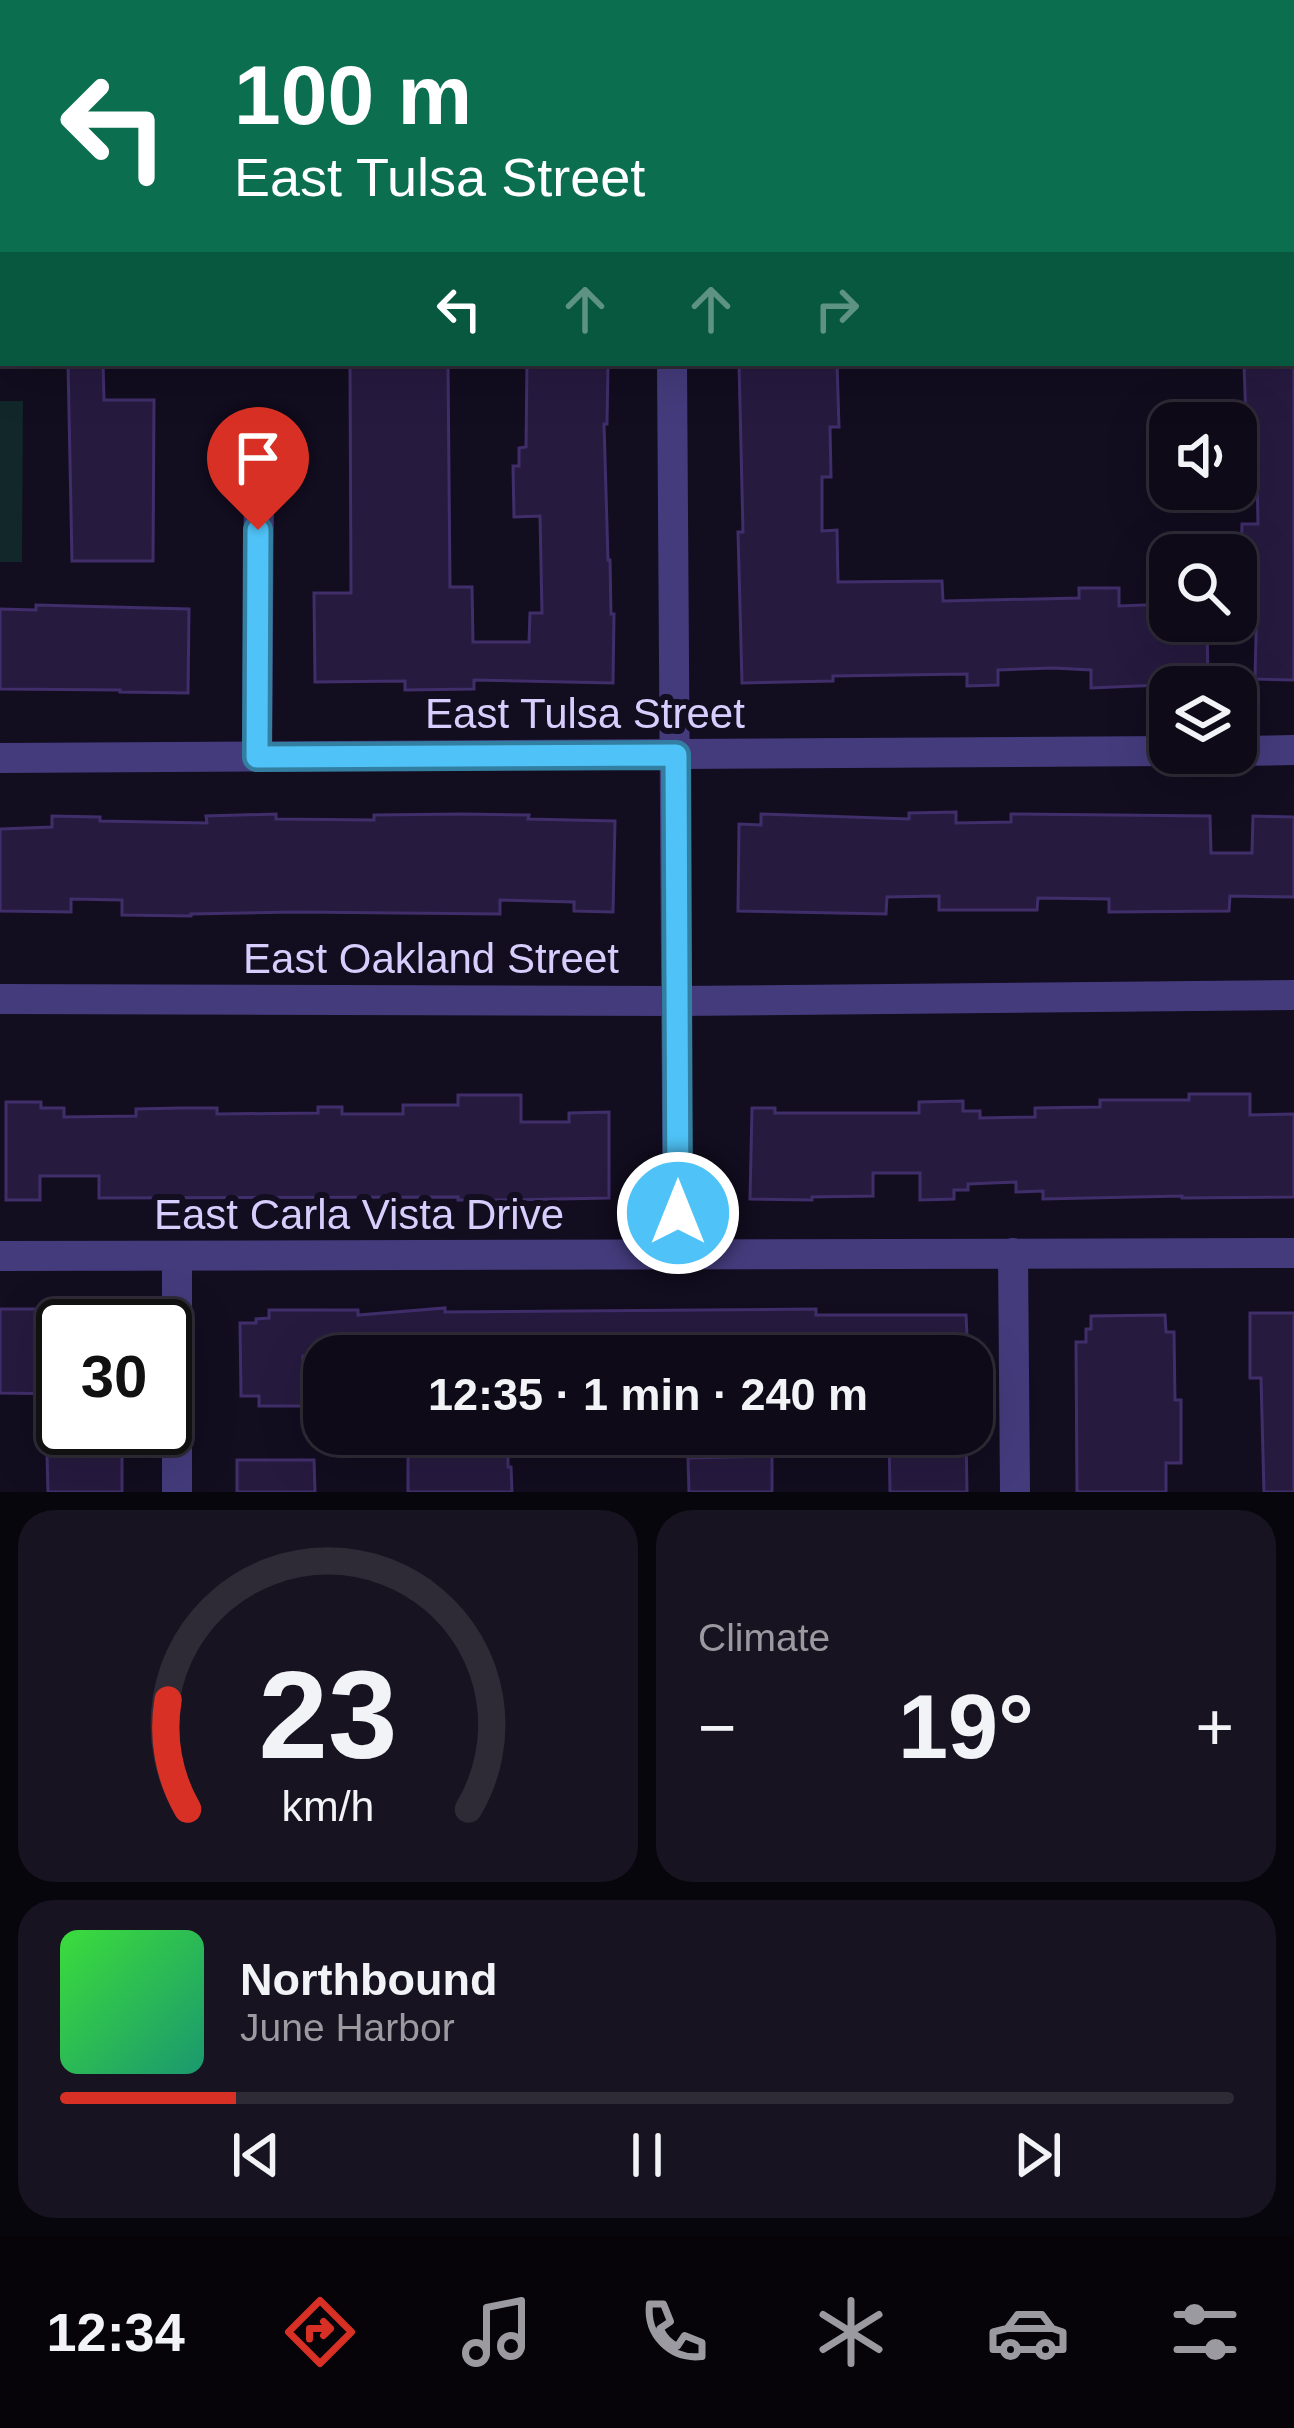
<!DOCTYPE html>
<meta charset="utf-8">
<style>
:root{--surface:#0e0a17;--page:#171320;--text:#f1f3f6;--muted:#9b9aa1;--line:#2e2b36;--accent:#d93025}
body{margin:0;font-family:Arial,sans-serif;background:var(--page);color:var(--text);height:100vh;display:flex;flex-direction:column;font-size:45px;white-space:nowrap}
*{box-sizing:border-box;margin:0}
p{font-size:39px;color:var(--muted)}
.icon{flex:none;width:66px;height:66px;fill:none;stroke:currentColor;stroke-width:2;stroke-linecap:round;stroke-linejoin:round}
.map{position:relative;height:1492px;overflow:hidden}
.drawer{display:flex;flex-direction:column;gap:18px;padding:18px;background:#08060d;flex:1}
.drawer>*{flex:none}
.hud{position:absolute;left:0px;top:0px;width:1296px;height:366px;box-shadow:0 12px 48px #0002,0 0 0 3px var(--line);background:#0b6e4f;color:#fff;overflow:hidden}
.buttons{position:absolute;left:1149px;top:402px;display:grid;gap:24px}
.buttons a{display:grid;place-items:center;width:108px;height:108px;border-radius:24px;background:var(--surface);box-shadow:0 12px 48px #0002,0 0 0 3px var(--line);font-size:60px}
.speed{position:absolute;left:36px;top:1299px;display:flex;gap:24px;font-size:60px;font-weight:700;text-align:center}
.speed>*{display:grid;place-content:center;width:156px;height:156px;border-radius:50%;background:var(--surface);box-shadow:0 12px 48px #0002,0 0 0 3px var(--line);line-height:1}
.speed .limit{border:6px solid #111;border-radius:18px;background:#fff;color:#111}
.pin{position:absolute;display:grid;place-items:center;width:102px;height:102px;color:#fff;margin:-123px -51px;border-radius:50% 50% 50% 0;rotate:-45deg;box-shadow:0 0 12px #0007}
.pin .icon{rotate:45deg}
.me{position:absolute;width:132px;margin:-66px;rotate:0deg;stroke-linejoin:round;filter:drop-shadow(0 0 9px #0008)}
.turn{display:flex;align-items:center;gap:42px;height:252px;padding:0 36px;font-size:54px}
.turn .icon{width:156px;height:156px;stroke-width:2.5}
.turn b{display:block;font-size:84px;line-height:102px}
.lanes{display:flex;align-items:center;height:114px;padding:0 36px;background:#0003;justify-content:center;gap:60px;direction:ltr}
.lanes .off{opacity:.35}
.big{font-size:90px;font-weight:800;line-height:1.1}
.drawer .widget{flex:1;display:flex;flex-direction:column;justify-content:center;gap:18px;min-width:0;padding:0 42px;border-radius:36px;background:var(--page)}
.drawer .dial{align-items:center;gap:0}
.dial svg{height:312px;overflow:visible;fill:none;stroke:var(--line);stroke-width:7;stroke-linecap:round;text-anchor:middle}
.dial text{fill:var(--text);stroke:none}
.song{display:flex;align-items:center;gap:36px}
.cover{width:144px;height:144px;border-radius:18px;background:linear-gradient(135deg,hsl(120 70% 55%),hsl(160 70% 35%))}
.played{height:12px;border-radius:6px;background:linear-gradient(90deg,var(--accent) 15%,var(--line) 15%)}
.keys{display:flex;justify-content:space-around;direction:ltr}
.heat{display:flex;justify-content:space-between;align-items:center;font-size:66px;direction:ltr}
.drawer .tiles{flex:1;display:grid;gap:18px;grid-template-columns:1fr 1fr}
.widget:last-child{grid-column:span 2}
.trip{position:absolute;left:303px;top:1335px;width:690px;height:120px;border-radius:36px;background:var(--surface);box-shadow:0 12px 48px #0002,0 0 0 3px var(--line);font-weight:800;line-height:120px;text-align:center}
.tab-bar{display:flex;height:192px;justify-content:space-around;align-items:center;background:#060409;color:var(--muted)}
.tab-bar .icon{width:84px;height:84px}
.tab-bar .on{color:var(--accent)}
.tab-bar b{font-size:54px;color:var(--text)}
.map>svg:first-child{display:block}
</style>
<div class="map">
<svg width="1294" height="1492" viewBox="0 0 1294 1492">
<rect width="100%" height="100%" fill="#120d1f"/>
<polygon fill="#112729" points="0,401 23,401 22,562 0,562"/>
<g fill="#261a3f" stroke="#402e6a" stroke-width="3">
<polygon points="68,363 103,363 104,400 154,400 153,561 72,561"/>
<polygon points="350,363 448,363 450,587 472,587 473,642 529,642 530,613 542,613 540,516 514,517 513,466 519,466 519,448 526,447 527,363 608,363 607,424 604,424 608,560 610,560 611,614 614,614 613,683 474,680 474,689 405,690 405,681 315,682 314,593 351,593"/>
<polygon points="739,363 837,363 839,427 830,427 831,477 822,477 822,531 837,530 838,582 942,581 943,601 1079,598 1079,588 1119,588 1119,606 1170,604 1170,621 1207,621 1208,683 1091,688 1091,670 1053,668 998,670 998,685 967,686 967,674 833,676 833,681 742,683 738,532 743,532"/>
<polygon points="1244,363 1294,363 1294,680 1255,679 1257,593 1240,592 1242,524 1258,524 1256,422 1246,423"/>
<polygon points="36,605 189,609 188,693 120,692 120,690 0,689 0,609 36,610"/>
<polygon points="956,812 956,823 1011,822 1011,814 1210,816 1211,853 1252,853 1253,816 1294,817 1294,897 1230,896 1229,911 1109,912 1109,899 1038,898 1037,910 939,910 939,896 887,897 886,914 738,911 739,824 761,825 761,814 909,819 909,813"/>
<polygon points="276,814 276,819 374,820 374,815 462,814 529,815 528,819 615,821 613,912 574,911 574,902 500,900 500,914 295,912 191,914 191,916 122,915 122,900 71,899 71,912 0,911 0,829 52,827 52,816 100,817 100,821 207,823 206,816"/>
<polygon points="1189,1094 1250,1094 1250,1115 1294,1114 1294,1197 1182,1198 1182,1196 1043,1199 1043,1191 1016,1192 1016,1182 968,1184 968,1190 954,1190 954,1199 920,1200 920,1173 873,1173 873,1196 812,1197 812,1200 750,1199 752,1108 775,1108 775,1113 919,1113 919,1102 963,1101 963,1111 980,1111 980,1118 1035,1117 1035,1108 1100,1107 1100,1100 1189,1100"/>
<polygon points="458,1095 521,1095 521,1122 569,1122 569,1113 609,1112 609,1198 507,1200 458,1200 458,1197 99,1198 99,1176 40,1176 40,1200 6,1200 6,1102 41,1102 41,1108 64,1108 64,1117 136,1116 136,1109 180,1108 217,1108 217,1114 318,1113 318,1107 342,1107 342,1114 403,1114 403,1105 458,1105"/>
<polygon points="445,1308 445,1312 816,1309 816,1315 966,1315 968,1356 303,1356 303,1406 259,1406 259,1396 241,1396 240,1323 256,1323 256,1319 269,1318 269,1310 358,1310 358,1315"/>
<polygon points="0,1309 63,1309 63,1394 0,1393"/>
<polygon points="1250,1313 1294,1313 1294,1492 1264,1492 1261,1378 1250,1378"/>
<polygon points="1165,1315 1166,1332 1174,1332 1175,1400 1181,1400 1181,1463 1166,1463 1166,1492 1077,1492 1076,1342 1086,1342 1086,1329 1091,1329 1091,1316"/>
<polygon points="889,1434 966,1434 967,1492 890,1492"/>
<polygon points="508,1451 508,1467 511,1467 512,1492 408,1492 408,1452"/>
<polygon points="122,1453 122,1492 48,1492 47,1454"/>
<polygon points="772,1456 772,1492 689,1492 688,1458"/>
<polygon points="237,1460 314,1460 315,1492 237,1492"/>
</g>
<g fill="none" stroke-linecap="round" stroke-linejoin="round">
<g stroke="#443b7c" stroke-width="30">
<polyline points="1293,206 1294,206"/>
<polyline points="0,208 3,208"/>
<polyline points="672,363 678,1255"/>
<polyline points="1236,751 1294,750"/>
<polyline points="257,757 259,485"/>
<polyline points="0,758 1170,751"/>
<polyline points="0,999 677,1001 1294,995"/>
<polyline points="1013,1253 1015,1492"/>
<polyline points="0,1256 1294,1253"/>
<polyline points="177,1256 177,1492"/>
</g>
</g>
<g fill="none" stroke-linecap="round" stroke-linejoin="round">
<defs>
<polyline id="route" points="258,530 257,757 676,755 678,1213"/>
</defs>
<use href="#route" stroke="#337fa1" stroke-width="30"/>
<use href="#route" stroke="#4fc3f7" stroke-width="21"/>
</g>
<g text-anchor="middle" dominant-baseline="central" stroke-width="12" stroke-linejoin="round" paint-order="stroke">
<g font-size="42" fill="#d8cefd" stroke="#120d1f">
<text x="585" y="713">East Tulsa Street</text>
<text x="431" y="958">East Oakland Street</text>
<text x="359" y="1214">East Carla Vista Drive</text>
</g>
</g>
</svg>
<div class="buttons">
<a><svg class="icon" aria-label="sound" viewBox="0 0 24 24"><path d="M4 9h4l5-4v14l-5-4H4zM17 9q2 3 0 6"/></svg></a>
<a><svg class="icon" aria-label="search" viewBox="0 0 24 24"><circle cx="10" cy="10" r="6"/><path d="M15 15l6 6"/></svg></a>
<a><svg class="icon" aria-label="layers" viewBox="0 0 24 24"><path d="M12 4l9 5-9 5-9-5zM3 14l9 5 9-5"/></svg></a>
</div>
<div class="speed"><div class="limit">30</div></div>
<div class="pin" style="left:258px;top:530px;background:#d93025"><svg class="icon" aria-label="arrive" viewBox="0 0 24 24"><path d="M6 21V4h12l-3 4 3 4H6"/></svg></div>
<svg class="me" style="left:678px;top:1213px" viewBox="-20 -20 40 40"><circle r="17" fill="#4fc3f7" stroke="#fff" stroke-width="3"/><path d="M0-11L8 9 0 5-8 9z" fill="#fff"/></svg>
<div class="trip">12:35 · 1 min · 240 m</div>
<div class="hud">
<div class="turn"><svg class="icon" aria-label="left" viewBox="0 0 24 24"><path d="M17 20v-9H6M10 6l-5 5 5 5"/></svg><div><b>100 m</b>East Tulsa Street</div></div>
<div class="lanes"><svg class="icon" aria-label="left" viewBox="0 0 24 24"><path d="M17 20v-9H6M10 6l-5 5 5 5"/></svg><svg class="icon off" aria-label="ahead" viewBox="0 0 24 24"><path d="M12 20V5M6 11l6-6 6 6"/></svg><svg class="icon off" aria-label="ahead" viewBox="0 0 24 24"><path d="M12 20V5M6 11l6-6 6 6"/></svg><svg class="icon off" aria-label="right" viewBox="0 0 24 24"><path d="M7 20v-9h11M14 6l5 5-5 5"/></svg></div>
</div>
</div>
<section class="drawer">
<div class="tiles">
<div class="widget dial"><svg viewBox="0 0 100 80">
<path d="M14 69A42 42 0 1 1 86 69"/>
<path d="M14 69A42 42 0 0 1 9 41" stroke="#d93025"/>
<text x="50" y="56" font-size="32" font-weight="700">23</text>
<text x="50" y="72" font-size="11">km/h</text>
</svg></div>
<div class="widget"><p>Climate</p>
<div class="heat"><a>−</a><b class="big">19°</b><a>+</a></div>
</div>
<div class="widget">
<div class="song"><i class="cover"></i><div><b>Northbound</b><p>June Harbor</p></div></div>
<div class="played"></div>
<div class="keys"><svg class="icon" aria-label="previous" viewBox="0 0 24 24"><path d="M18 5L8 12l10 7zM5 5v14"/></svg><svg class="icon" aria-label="pause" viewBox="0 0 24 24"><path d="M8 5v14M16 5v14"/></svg><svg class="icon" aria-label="next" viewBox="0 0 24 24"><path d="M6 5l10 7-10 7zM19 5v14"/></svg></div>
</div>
</div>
</section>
<nav class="tab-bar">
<b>12:34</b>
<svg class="icon on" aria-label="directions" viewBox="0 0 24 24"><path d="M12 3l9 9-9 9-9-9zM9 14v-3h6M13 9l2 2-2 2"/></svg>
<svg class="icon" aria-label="music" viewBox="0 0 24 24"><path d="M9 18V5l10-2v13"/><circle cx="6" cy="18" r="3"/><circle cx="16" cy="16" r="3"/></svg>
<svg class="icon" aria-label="phone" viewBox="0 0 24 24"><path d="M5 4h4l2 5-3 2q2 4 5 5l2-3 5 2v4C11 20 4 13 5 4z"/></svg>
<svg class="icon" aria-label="climate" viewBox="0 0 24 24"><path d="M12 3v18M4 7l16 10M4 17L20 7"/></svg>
<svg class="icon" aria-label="car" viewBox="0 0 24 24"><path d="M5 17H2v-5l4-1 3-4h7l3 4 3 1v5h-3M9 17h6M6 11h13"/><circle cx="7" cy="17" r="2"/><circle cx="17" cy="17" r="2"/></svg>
<svg class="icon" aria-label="filters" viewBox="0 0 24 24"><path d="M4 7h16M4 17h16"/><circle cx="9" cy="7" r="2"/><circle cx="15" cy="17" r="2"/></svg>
</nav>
